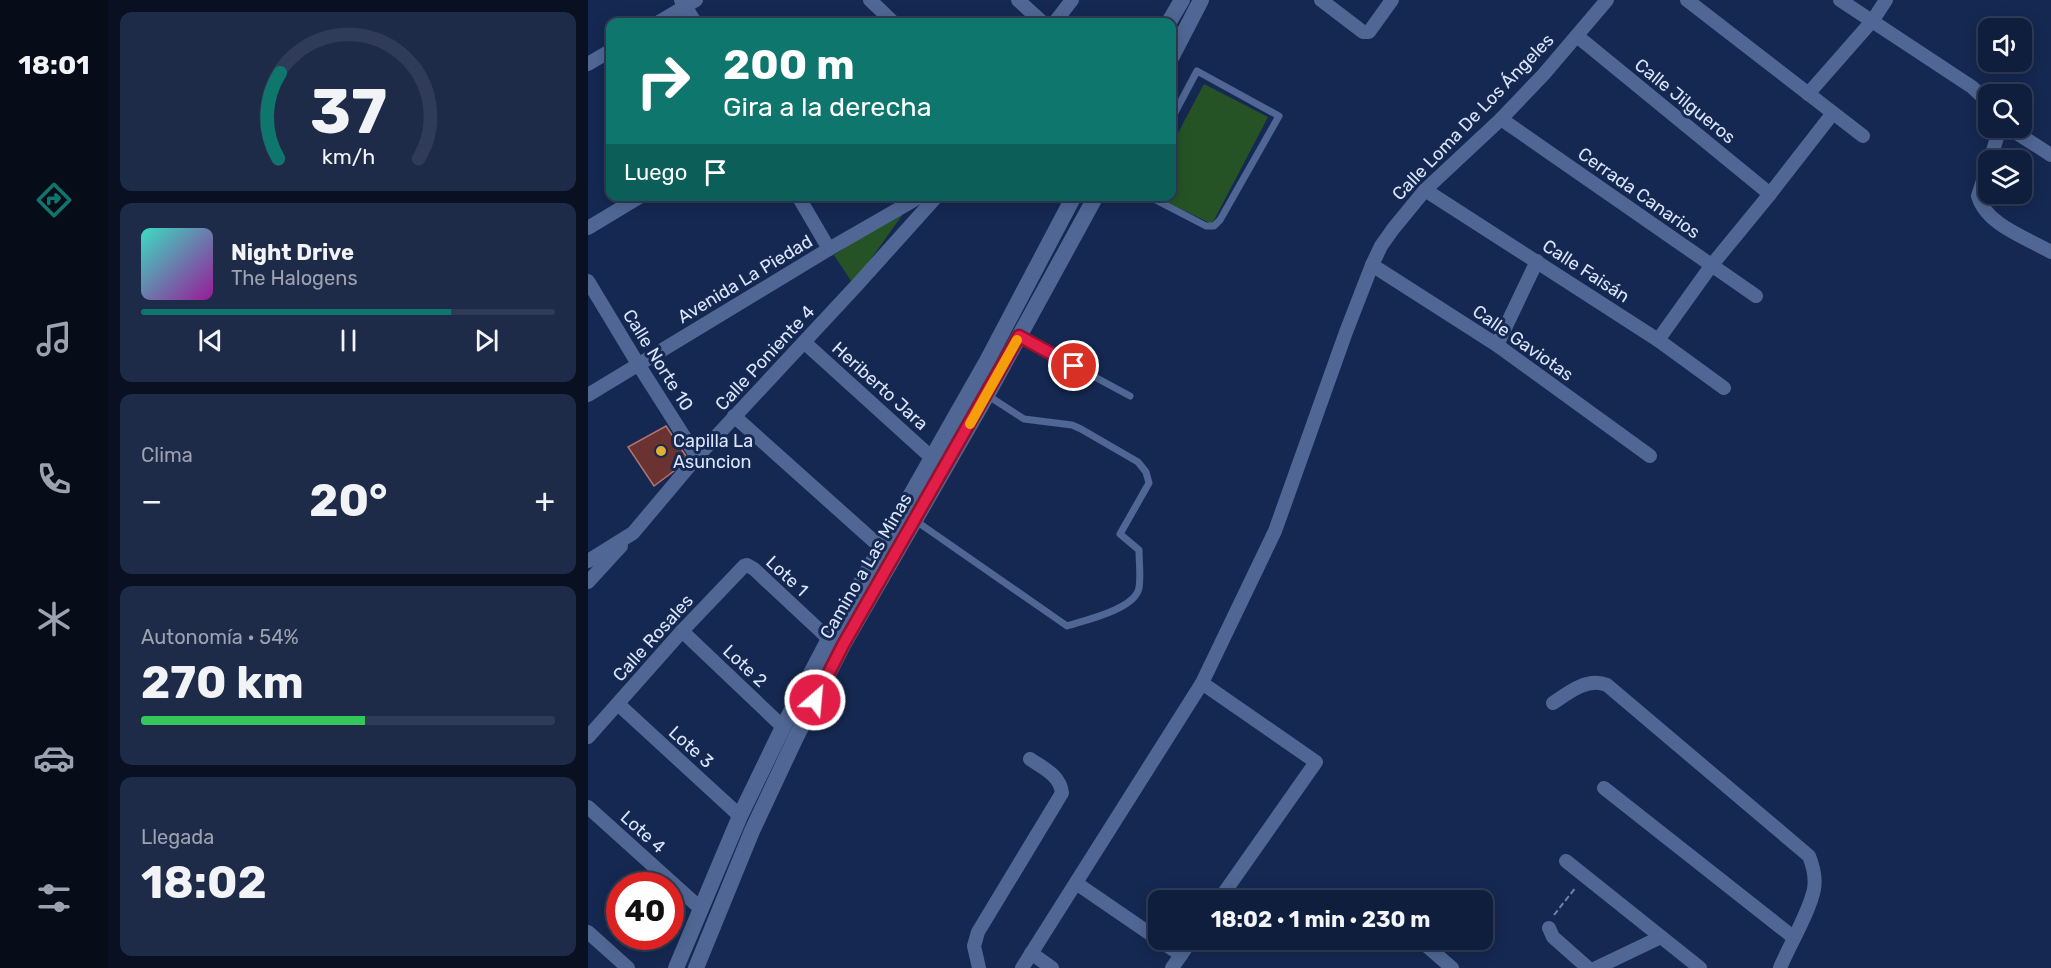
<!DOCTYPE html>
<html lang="es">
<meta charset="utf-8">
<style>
:root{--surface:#101e3d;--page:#1e2b48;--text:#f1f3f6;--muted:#9ca2b0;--line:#303c57;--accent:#0f766e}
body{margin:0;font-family:Rubik,sans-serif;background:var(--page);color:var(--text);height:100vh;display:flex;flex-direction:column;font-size:22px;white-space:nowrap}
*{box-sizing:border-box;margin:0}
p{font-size:20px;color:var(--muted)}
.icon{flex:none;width:33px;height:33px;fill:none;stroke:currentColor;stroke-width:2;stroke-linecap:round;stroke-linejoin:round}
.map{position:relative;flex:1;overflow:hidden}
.drawer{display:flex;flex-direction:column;gap:12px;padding:12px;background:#091022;width:480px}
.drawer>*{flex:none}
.guide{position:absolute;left:18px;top:18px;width:570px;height:183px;border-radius:12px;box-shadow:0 3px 15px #0003,0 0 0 2px var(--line);background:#0f766e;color:#fff;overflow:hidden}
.fabs{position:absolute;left:1390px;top:18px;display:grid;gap:12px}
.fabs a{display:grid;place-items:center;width:54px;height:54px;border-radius:12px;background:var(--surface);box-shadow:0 3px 15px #0003,0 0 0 2px var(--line);font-size:30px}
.speed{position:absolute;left:18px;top:872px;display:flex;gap:12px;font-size:30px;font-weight:700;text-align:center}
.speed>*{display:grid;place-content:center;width:78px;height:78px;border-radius:50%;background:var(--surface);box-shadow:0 3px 15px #0003,0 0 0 2px var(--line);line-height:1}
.speed .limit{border:9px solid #d22;background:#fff;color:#111}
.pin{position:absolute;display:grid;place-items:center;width:51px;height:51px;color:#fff;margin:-26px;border:3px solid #fff;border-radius:50%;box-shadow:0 2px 6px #0007}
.me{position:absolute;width:66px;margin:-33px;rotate:27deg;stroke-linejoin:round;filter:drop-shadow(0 0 4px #0008)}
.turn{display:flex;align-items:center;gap:21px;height:126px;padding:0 18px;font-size:27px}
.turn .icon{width:78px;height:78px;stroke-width:2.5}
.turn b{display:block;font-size:42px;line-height:51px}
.then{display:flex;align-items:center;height:57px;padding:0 18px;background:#0003;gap:12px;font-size:22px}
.big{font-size:45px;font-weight:700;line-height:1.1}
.drawer .tile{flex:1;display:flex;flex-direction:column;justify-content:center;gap:9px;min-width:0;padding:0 21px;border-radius:12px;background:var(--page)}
.drawer .dial{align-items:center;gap:0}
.dial svg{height:156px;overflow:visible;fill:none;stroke:var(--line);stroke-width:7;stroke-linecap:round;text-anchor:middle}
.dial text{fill:var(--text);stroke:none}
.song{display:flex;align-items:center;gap:18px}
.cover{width:72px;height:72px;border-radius:9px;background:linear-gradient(135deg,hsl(170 70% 55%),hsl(300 70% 35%))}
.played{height:6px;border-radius:3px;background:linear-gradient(90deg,var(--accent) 75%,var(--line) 75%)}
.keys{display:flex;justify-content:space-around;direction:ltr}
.heat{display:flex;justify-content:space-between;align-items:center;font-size:33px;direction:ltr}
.charge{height:9px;border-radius:4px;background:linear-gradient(90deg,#34c759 54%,var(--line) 0)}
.trip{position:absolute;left:560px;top:890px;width:345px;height:60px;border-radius:12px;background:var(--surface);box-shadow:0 3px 15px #0003,0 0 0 2px var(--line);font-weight:700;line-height:60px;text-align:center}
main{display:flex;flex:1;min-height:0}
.tab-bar{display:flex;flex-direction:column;width:108px;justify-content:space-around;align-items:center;background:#060c18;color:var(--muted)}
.tab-bar .icon{width:42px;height:42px}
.tab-bar .on{color:var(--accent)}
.tab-bar b{font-size:27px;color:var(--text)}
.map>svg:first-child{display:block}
</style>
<main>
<nav class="tab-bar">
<b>18:01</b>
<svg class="icon on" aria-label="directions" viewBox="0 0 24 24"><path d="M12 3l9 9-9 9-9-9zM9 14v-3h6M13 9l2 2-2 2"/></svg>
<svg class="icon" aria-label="music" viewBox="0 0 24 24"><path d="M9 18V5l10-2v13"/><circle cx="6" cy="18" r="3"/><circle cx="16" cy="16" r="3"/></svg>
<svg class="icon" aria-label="phone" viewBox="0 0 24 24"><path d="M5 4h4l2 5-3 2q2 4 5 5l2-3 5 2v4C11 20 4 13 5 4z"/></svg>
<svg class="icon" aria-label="climate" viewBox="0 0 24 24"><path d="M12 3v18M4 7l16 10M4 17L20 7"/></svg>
<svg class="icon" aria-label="car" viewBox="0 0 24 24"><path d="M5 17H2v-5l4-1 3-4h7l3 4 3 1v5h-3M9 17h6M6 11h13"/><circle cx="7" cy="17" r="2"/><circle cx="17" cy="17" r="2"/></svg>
<svg class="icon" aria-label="filters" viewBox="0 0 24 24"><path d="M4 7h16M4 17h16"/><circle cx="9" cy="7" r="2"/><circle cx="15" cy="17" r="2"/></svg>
</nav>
<section class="drawer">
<div class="tile dial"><svg viewBox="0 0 100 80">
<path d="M14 69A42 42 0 1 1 86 69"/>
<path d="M14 69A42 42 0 0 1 15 25" stroke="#0f766e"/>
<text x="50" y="56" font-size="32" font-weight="700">37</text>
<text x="50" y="72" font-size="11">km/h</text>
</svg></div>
<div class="tile">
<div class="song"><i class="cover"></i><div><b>Night Drive</b><p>The Halogens</p></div></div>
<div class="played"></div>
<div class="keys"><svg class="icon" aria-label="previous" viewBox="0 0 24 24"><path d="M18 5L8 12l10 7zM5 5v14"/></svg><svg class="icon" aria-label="pause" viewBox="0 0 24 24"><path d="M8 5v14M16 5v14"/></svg><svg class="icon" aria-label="next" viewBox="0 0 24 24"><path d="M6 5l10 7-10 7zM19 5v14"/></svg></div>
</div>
<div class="tile"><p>Clima</p>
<div class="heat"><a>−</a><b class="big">20°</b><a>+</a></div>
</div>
<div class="tile"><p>Autonomía · 54%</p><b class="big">270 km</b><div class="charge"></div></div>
<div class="tile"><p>Llegada</p><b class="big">18:02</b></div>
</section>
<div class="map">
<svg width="1463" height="968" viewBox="0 0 1463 968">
<rect width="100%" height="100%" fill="#152851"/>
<g fill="#255326">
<polygon points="616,84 680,117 624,224 568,197 584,196 584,144"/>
<polygon points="320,207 265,284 246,255"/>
</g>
<polygon fill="#6a3331" stroke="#b27470" stroke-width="1.5" points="78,426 98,456 86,471 66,486 40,447"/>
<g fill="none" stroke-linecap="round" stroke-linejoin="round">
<polyline stroke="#7181a1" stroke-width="2" stroke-dasharray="6 3" stroke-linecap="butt" points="966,915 988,887"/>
<g stroke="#506795" stroke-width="7">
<polyline points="560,196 618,226 626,226 632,220 691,116 609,71 584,118"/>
<polyline points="431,336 542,396"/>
<path d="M328,521L479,626C498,620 547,609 551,588C553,576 551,562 551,550L532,534L561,483L558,472L550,462L493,429L484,425L436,419L399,395"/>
</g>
<g stroke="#506795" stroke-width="14">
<polyline points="93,0 107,22"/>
<polyline points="282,0 305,22"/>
<polyline points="430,0 454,22"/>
<polyline points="733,0 775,32 781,32 804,0"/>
<polyline points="1099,0 1275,136"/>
<polyline points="1252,0 1384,87 1401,103"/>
<polyline points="71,22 108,0"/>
<polyline points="467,22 484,0"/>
<polyline points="989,36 1182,194"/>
<polyline points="0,64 22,51"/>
<polyline points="1220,94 1285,20 1298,0"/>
<polyline points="913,119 1168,296"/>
<polyline points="1421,128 1463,155"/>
<polyline points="1402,160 1412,128"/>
<path d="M1401,162L1390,196C1398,225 1439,238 1463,252"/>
<polyline points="837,190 1070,340 1136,388"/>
<polyline points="210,196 241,249"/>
<polyline points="0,228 53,196"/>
<polyline points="784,265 909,345 1062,456"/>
<polyline points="0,281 50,364 109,457"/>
<polyline points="1070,340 1123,266 1182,194 1245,113"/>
<polyline points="216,342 344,458"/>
<polyline points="909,345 949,261"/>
<polyline points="0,395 241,249 333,196"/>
<polyline points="146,416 299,553"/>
<polyline points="0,561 45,533 109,457 269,285 349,196"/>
<polyline points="0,582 33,546"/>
<polyline points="94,631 195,727"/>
<polyline points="614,683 728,762 631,900"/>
<path d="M965,703C981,692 1000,677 1019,685L1221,856C1225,866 1228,878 1226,889C1222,911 1201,946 1192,968"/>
<polyline points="30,704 152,816"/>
<polyline points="0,737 94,631 156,566 159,565 166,569 241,639"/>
<polyline points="1016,788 1205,937"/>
<polyline points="0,807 112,908"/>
<polyline points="978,861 1112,968"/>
<polyline points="488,883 593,955"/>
<polyline points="961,928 965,937 1000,968"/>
<polyline points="0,932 40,968"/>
<polyline points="840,947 864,968"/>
<polyline points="443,953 464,968"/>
<path d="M391,968L386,946L390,932L474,793C472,775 455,768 442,759"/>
<polyline points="434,968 614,683 687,531 758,332 784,265 793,246 805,229 837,190 913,119 956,74 1019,0"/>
<polyline points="584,968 604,939"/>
<polyline points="1008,968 1073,937"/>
</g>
<g stroke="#506795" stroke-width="16">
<polyline points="581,22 594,0"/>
<polyline points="584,56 613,0"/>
<polyline points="88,968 152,816 195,727 241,639 399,361 486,196"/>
<polyline points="108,968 164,831 208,737 255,645 399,395 508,196"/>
</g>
</g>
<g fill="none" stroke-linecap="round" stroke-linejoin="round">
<defs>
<polyline id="route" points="227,700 255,645 431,336 486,366"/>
</defs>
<use href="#route" stroke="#92132f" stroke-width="15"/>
<use href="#route" stroke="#e11d48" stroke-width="10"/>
<polyline stroke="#f59e0b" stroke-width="10" points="382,424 429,340"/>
</g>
<circle fill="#e3ae34" stroke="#152851" stroke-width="2" cx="73" cy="451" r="6"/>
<g text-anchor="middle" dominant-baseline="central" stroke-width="6" stroke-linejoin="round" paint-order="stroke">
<g font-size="18" fill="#dae5fb" stroke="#152851">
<text transform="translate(1097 101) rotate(39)">Calle Jilgueros</text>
<text transform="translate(885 117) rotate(-46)">Calle Loma De Los Ángeles</text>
<text transform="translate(1051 193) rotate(35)">Cerrada Canarios</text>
<text transform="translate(998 271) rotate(33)">Calle Faisán</text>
<text transform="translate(157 279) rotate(-31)">Avenida La Piedad</text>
<text transform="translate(935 343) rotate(35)">Calle Gaviotas</text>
<text transform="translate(177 358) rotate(-47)">Calle Poniente 4</text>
<text transform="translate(70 360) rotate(58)">Calle Norte 10</text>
<text transform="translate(292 386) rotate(42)">Heriberto Jara</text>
<text transform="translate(278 566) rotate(-60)">Camino a Las Minas</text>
<text transform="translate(199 576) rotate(43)">Lote 1</text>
<text transform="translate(65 638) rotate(-48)">Calle Rosales</text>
<text transform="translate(157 666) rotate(43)">Lote 2</text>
<text transform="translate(103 747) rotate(42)">Lote 3</text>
<text transform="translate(55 832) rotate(42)">Lote 4</text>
</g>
<g font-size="18" fill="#dae5fb" stroke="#152851" text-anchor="start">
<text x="85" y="441">Capilla La<tspan x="85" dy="21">Asuncion</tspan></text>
</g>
</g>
</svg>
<div class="fabs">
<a><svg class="icon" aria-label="sound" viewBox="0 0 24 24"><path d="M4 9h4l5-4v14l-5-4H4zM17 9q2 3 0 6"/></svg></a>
<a><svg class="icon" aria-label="search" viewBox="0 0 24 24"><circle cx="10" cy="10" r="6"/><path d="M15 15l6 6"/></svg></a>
<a><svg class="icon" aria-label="layers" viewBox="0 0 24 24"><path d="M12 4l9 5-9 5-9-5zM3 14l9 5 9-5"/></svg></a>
</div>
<div class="speed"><div class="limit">40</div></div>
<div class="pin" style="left:486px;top:366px;background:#d93025"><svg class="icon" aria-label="arrive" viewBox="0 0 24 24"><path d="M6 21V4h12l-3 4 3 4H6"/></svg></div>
<svg class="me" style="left:227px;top:700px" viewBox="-20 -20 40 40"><circle r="17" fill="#e11d48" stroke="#fff" stroke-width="3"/><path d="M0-11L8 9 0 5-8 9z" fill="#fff"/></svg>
<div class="trip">18:02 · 1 min · 230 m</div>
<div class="guide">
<div class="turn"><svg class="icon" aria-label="right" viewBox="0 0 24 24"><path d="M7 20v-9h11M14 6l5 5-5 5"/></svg><div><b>200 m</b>Gira a la derecha</div></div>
<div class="then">Luego<svg class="icon" aria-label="arrive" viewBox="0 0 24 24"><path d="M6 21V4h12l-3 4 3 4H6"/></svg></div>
</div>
</div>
</main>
